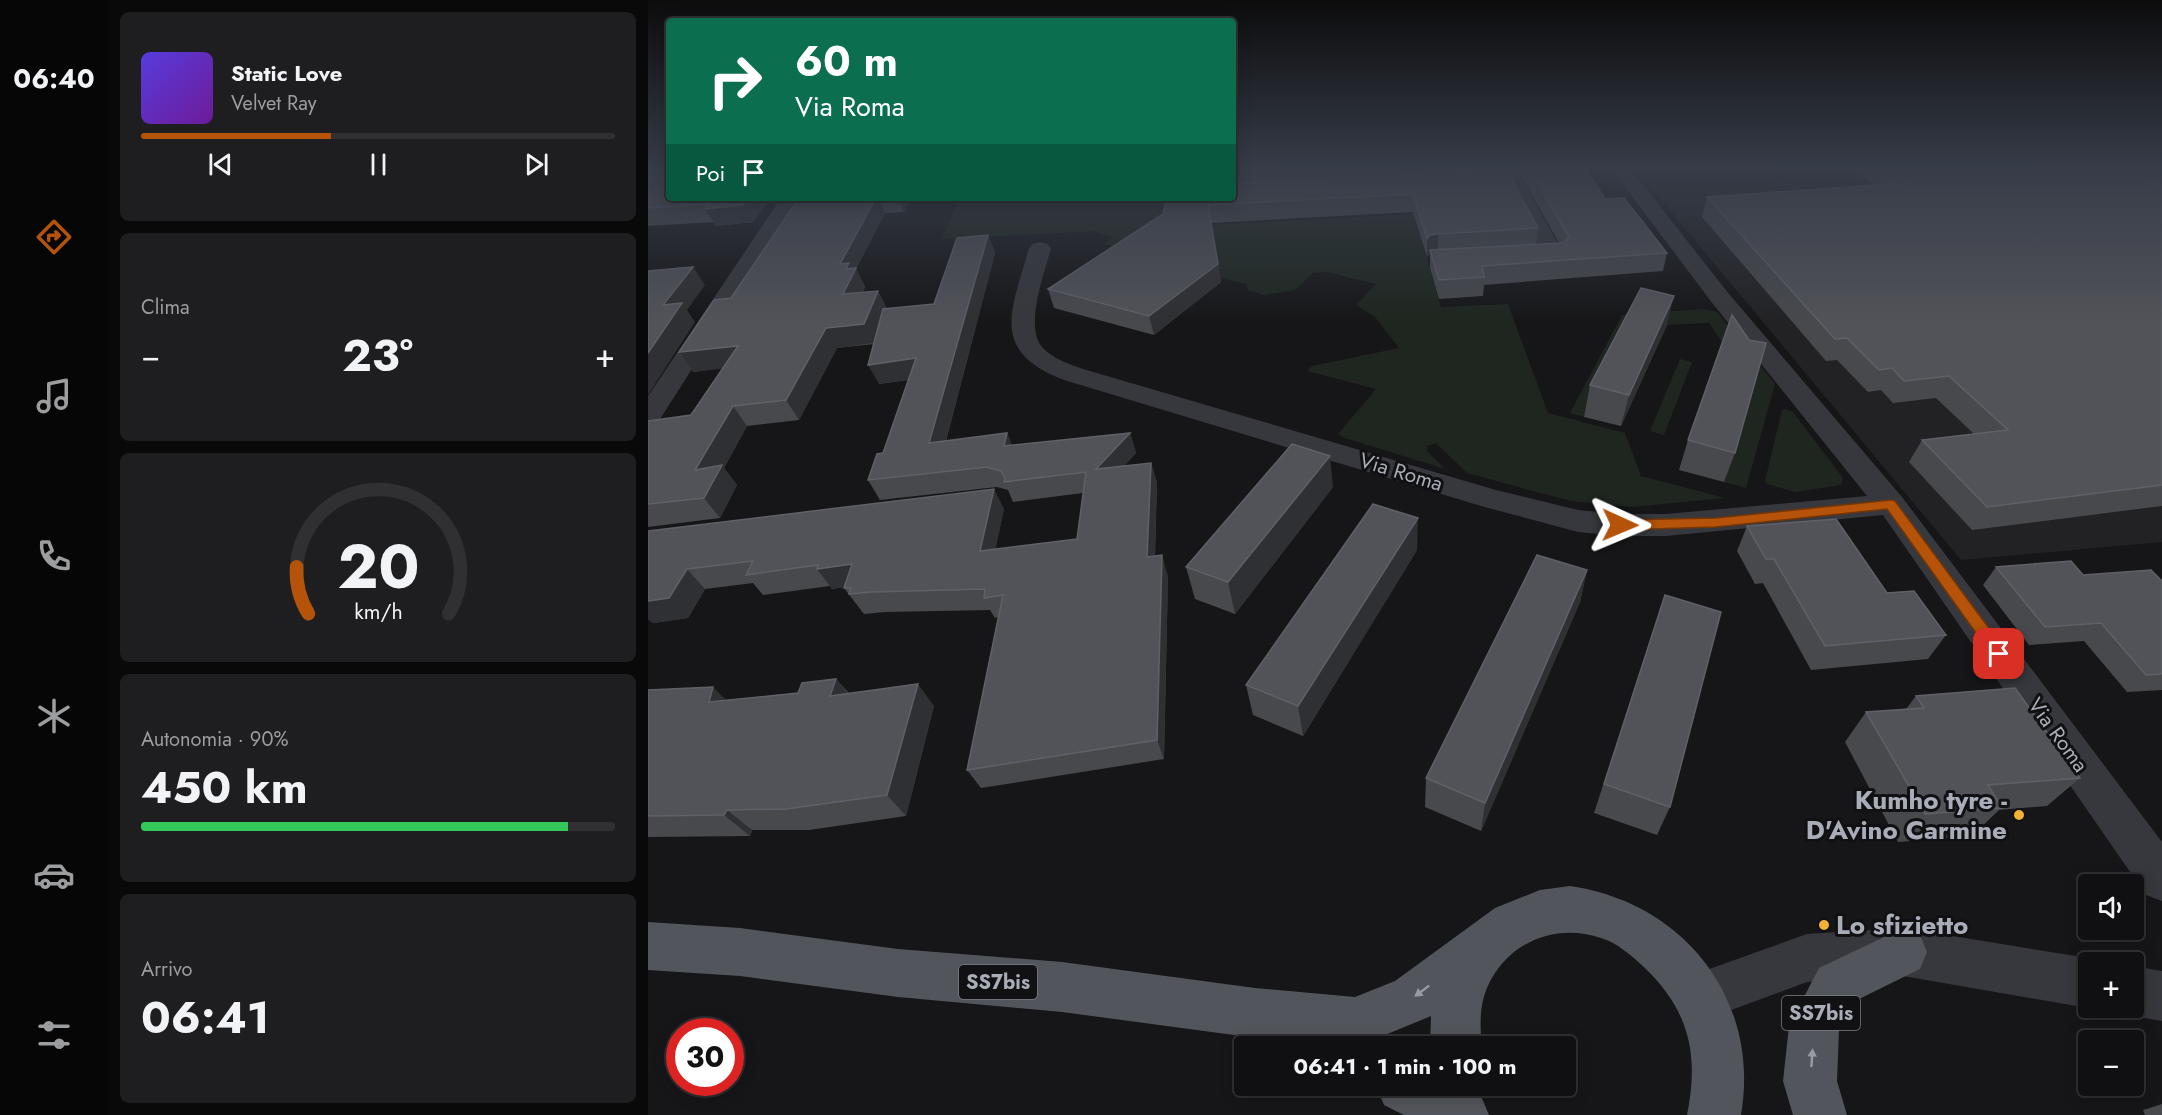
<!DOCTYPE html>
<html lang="it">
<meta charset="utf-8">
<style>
:root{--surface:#101012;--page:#1e1e20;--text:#f1f3f6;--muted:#9c9d9f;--line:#303032;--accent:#b45309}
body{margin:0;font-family:Jost,sans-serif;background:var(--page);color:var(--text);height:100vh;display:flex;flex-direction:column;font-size:22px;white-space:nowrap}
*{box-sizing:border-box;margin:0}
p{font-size:20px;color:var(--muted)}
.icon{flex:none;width:33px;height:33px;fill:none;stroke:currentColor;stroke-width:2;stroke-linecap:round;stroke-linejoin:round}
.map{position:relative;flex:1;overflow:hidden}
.sheet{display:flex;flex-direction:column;gap:12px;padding:12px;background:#09090a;width:540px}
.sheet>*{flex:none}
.hud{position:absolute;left:18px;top:18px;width:570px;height:183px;border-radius:6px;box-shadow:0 3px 15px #0003,0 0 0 2px var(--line);background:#0b6e4f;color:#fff;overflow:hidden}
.buttons{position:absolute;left:1430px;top:874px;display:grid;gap:12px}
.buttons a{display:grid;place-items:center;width:66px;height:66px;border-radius:6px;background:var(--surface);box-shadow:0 3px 15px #0003,0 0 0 2px var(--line);font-size:30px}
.speed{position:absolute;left:18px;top:1018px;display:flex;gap:12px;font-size:30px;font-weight:700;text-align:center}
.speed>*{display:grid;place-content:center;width:78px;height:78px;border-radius:50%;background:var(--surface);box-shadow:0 3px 15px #0003,0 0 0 2px var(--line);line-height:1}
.speed .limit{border:9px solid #d22;background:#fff;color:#111}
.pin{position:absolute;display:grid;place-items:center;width:51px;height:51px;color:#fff;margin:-26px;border-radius:12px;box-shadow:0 3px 9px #0006}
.me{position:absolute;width:66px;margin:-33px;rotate:91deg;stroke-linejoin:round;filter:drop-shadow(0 0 4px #0008)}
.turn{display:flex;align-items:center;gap:21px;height:126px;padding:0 30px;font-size:27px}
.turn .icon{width:78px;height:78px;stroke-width:2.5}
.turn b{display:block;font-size:42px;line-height:51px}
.then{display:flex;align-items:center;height:57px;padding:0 30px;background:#0003;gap:12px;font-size:22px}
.big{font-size:45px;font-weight:700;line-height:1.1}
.sheet .widget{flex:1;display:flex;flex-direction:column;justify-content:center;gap:9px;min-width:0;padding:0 21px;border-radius:9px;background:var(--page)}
.sheet .dial{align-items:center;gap:0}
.dial svg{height:156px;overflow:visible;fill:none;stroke:var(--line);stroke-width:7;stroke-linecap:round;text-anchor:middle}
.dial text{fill:var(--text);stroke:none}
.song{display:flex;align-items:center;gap:18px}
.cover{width:72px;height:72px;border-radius:9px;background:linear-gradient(135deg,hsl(250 70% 55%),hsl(280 70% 35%))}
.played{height:6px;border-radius:3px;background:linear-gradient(90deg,var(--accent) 40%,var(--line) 40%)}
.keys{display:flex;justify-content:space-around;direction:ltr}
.heat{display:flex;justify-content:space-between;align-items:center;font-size:33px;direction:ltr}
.charge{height:9px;border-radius:4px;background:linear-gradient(90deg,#34c759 90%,var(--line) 0)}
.trip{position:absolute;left:586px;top:1036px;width:342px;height:60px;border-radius:6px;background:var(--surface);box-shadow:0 3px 15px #0003,0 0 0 2px var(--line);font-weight:700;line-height:60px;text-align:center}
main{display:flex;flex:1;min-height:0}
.tab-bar{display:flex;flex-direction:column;width:108px;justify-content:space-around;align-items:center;background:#060607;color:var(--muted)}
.tab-bar .icon{width:42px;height:42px}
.tab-bar .active{color:var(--accent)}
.tab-bar b{font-size:27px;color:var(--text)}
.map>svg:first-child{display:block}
</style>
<main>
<nav class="tab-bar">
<b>06:40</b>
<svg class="icon active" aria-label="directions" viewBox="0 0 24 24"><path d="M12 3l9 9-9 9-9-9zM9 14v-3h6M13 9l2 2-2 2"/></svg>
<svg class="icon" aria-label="music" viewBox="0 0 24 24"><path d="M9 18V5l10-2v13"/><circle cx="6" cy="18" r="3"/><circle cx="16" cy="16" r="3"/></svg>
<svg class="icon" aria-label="phone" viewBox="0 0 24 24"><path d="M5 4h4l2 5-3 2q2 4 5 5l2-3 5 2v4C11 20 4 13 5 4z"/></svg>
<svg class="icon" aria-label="climate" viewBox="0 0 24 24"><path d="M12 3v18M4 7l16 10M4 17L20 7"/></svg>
<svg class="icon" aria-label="car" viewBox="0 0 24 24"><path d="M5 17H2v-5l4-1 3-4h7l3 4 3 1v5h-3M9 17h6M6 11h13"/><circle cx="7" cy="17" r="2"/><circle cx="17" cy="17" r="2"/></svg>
<svg class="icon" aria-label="filters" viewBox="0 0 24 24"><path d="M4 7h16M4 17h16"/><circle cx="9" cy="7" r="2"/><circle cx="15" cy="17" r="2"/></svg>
</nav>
<section class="sheet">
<div class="widget">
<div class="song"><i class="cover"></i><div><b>Static Love</b><p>Velvet Ray</p></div></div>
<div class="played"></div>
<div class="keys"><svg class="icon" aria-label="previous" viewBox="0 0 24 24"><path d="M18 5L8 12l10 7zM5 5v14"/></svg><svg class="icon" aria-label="pause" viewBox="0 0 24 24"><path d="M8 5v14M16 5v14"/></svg><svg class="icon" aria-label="next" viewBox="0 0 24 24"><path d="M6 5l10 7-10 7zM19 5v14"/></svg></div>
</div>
<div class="widget"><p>Clima</p>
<div class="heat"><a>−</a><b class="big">23°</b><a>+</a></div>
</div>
<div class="widget dial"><svg viewBox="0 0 100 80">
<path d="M14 69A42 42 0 1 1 86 69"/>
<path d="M14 69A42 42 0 0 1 8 45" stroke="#b45309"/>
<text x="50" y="56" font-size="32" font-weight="700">20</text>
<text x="50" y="72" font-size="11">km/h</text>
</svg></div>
<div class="widget"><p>Autonomia · 90%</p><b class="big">450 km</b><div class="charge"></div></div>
<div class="widget"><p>Arrivo</p><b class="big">06:41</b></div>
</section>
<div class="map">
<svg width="1514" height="1115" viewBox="0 0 1514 1115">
<rect width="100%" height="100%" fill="#161618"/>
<polygon fill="#222225" points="986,167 1293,167 1514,307 1514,542 1313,560"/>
<g fill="#1e261f">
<polygon points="312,198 519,198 519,227 766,214 793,307 860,304 900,413 977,433 993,476 1077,498 984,507 922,501 819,473 788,443 779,446 779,451 797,469 697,438 690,434 728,389 659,371 664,366 751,348 727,317 708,305 728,284 679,272 665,273 647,290 616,295 601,291 598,284 553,273 456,244 465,237 450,233 450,231 294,239"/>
<polygon points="1055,309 1069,312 1127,384 1098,488 1076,482 1108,372 1084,357 1061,323 1019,325 936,417 922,413 974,315"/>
<polygon points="1032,359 1044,362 1016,435 1002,431"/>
<polygon points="1137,409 1145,412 1195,478 1193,485 1147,492 1119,484 1117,481 1134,410"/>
</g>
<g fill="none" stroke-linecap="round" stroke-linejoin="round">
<g fill="#37383d" fill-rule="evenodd">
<polygon points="849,167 867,167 916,254 913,259 872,262 864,261 861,256 864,251 891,248"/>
<path d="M962,167H981L1081,294L1254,497L1514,842V901L1498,895L1235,515L1018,536H972L930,532L833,506L416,380C340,351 364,310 381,248L385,244L392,242L399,244L403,248C397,272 376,326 394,347C405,359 421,364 435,369L848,490L930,510L972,514H1018L1219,496L1065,304Z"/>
<polygon points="133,198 153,198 14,416 10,422 0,424 0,396"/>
</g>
<g fill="#37383d" fill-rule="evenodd">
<polygon points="1255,928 1440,958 1451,963 1440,963 1440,1008 1255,976 1159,982 1051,1022 1033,1015 1026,997 1033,979 1159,934"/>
<polygon points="1485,966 1514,971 1514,1021 1485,1016 1467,1009 1485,1008"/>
</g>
<g fill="#53555c" fill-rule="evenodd">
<path d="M922,886C1035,902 1113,999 1093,1115H1039C1051,1056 1042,1012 998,969C985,957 970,943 953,938C907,922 858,943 839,988C831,1006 832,1028 834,1047H782L783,1016L708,1047H618L601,1037L414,1012L250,997L92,976L0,970V922L92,928L250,949L414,962L607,988L707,997L747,981L847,908L892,890Z"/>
<polygon points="1255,928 1272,935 1279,952 1272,969 1205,1002 1191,1030 1189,1081 1199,1115 1145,1115 1135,1081 1141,1026 1171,968"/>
<polygon points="728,1086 813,1086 833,1096 841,1115 756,1115 736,1105"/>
</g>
</g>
<g fill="#47494d">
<polygon points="0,167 21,198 123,198 105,222 68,226 65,222 0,226"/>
<polygon points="585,167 849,167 849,170 890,228 888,244 911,243 868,167 937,167 957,199 1019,253 1015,271 836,285 835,296 791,299 782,268 782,254 779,257 765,212 563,223 573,282 506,335 406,308 400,289 515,214 585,198"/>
<polygon points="1202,167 1514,167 1514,506 1324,530 1261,462 1274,440 1326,434 1288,398 1245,403 1233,390 1220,392 1189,360 1178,361 1054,217 1059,197 1227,185"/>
<polygon points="151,198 263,198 256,212 237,213 208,269 217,287 215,292 230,291 239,309 286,304 340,235 347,253 298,441 359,433 364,446 482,433 488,453 476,466 503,463 509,483 507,556 520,576 516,759 333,788 319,770 350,617 347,618 342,610 237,612 216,614 196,588 196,587 184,589 182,586 115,595 105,583 57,589 40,618 5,623 0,619 0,531 356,509 347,549 429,539 435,493 365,502 360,490 349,487 232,500 220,480 235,453 260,380 231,384 226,344 189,348 151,420 99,426 76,468 89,485 72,518 0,527 0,421 43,415 75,368 45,372 31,352 83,298"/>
<polygon points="1019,325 973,426 936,417 942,385"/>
<polygon points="1040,440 1087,453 1076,482 1031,470"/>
<polygon points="685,487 587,614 547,599 538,567"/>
<polygon points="1099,526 1239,593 1298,635 1280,659 1163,670 1115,583 1107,584 1089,551"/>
<polygon points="769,550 655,736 605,715 598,685"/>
<polygon points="1348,567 1435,575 1514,581 1514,690 1479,692 1436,641 1381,645 1335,585"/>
<polygon points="939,570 932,602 833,831 777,807 778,778"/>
<polygon points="1017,595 1022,807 1009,835 946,813"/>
<polygon points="188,679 201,693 286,706 258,816 161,830 104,830 102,836 0,837 0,690 78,700 150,693"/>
<polygon points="1268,696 1432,778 1399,806 1351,810 1324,836 1250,842 1197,742 1218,712 1258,709"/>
<polygon points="1514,1104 1514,1115 1497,1115 1495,1110"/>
</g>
<g fill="#2f3033">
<polygon points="100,198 123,198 105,222 68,226 57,209"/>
<polygon points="228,198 230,198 237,213 208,269 217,287 205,313 195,294 192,264"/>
<polygon points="250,198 263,198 256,212"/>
<polygon points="790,234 790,253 782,250 782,254 779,257 779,239 782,235"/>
<polygon points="340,235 347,253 292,463 281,443"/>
<polygon points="570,264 573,282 506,335 501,316"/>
<polygon points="45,267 57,285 39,310 47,322 0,395 0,353 15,305"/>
<polygon points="230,291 239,309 226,343 189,348 151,420 138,400 178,328"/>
<polygon points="1026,296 1019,325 973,426 981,395"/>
<polygon points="90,346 103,365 45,372 31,352"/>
<polygon points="268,358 277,377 231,384 220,365"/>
<polygon points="85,406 99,426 76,468 89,485 72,518 56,498 47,470"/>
<polygon points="359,433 367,453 356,446"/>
<polygon points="482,433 488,453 455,489 448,469"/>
<polygon points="682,456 685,487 587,614 580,582"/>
<polygon points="503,463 509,483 506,577 499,557"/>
<polygon points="346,489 356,509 343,571 332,551"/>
<polygon points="770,518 769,550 655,736 650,706"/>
<polygon points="514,555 520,576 516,759 509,740"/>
<polygon points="204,564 218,584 184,589 169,569"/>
<polygon points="39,569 57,589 40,618 5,623 0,619 0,591"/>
<polygon points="939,570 932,602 833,831 837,803"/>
<polygon points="188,679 207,701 182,696"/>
<polygon points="270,684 286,706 258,816 239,795"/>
<polygon points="65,687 88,710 61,702"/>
<polygon points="79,810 104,830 102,836 76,815"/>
</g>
<g fill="#525359" stroke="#5f6168" stroke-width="1.5">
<polygon points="0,167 21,167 21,198 100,198 95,205 57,209 62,204 0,208"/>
<polygon points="880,167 937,167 957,199 976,198 1019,253 834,266 836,277 791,280 782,250 916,243 921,237"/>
<polygon points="1236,167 1472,167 1514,185 1514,485 1339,507 1274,440 1360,430 1301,376 1256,381 1244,368 1231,370 1199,338 1187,339 1059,197 1258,183"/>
<polygon points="858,169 890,228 790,234 782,235 779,239 765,194 560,205 570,264 501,316 400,289 515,214 518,198 585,198 585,184"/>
<polygon points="151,198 228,198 192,264 201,263 198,269 208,268 195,294 230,291 216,324 178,328 138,400 85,406 47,470 74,465 56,498 0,504 0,421 43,415 90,346 31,352 66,300 83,298"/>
<polygon points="340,235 281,443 359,433 356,446 482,433 448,469 503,463 499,557 514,555 509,740 319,770 355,595 336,598 337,589 223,592 201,594 203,588 196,588 204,564 169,569 170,565 98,575 105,561 39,569 21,598 0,601 0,531 346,489 332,551 429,539 438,472 356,482 357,478 353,471 339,467 220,480 229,454 235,453 268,358 220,365 235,309 286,304 309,238"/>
<polygon points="45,267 15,305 34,303 0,353 0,271"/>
<polygon points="993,288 1026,296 981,395 942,385"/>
<polygon points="1084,315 1101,340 1118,343 1087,453 1040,440"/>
<polygon points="644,444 682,456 580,582 538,567"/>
<polygon points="725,504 770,518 650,706 598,685"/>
<polygon points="1188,519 1239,593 1266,591 1298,635 1177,646 1126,559 1118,559 1099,526"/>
<polygon points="889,555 939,570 837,803 778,778"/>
<polygon points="1423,561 1435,575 1503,570 1514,581 1514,674 1498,675 1453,623 1397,627 1348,567"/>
<polygon points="1017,595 1073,612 1022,807 956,784"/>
<polygon points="188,679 182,696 270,684 239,795 138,809 79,810 76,815 0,816 0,690 65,687 61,702 150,693 154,683"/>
<polygon points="1367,688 1432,778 1340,785 1354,808 1277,814 1218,712 1276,708 1268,696"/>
</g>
<defs><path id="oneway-solid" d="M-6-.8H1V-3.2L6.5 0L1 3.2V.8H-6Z" transform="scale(1.5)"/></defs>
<g fill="#979ba6">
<use href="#oneway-solid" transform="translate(774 991) rotate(143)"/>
<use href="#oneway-solid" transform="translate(1164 1058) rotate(-86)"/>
</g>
<linearGradient id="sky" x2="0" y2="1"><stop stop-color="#0c0c0d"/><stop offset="0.52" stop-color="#363c48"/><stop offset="1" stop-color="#363c48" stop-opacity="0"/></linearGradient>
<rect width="1514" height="323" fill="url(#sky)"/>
<polygon fill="#b45309" stroke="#753606" stroke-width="1.5" points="1243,500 1247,501 1357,650 1359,654 1357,658 1346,658 1239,509 1068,527 972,530 966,525 972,520 1068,518"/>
<g fill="#f2b134" stroke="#111113" stroke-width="2">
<circle cx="1371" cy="815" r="6"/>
<circle cx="1176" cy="925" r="6"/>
</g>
<g text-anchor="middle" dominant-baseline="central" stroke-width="6" stroke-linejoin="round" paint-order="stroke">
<g fill="#111113" stroke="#7b7e86" stroke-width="1.5">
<rect x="311" y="965" width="78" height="34" rx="4.5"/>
<rect x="1134" y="996" width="78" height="34" rx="4.5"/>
</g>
<g font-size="20" font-weight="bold" fill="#a8adb8">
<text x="350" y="982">SS7bis</text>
<text x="1173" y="1013">SS7bis</text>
</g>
<g font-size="21" fill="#a8adb8" stroke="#111113">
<text transform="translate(753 472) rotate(17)">Via Roma</text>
<text transform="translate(1410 735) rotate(54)">Via Roma</text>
</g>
<g font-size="26" font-weight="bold" fill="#a8adb8" stroke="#111113" text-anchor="end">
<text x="1359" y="800">Kumho tyre -<tspan x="1359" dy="30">D'Avino Carmine</tspan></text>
<text x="1188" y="925" text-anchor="start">Lo sfizietto</text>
</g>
</g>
</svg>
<div class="buttons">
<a><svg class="icon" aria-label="sound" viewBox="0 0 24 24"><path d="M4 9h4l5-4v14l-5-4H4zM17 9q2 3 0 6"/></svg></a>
<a>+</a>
<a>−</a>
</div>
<div class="speed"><div class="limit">30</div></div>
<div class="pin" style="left:1351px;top:654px;background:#d93025"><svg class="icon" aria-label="arrive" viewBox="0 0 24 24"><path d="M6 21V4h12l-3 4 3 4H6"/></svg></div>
<svg class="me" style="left:972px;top:525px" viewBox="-20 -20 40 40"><path d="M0-17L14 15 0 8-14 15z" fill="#b45309" stroke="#fff" stroke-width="4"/></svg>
<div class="trip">06:41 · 1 min · 100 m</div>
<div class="hud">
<div class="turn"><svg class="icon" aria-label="right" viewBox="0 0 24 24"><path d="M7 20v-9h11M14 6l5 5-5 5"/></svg><div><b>60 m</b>Via Roma</div></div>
<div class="then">Poi<svg class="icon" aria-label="arrive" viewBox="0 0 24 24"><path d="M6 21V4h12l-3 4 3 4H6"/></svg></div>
</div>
</div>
</main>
